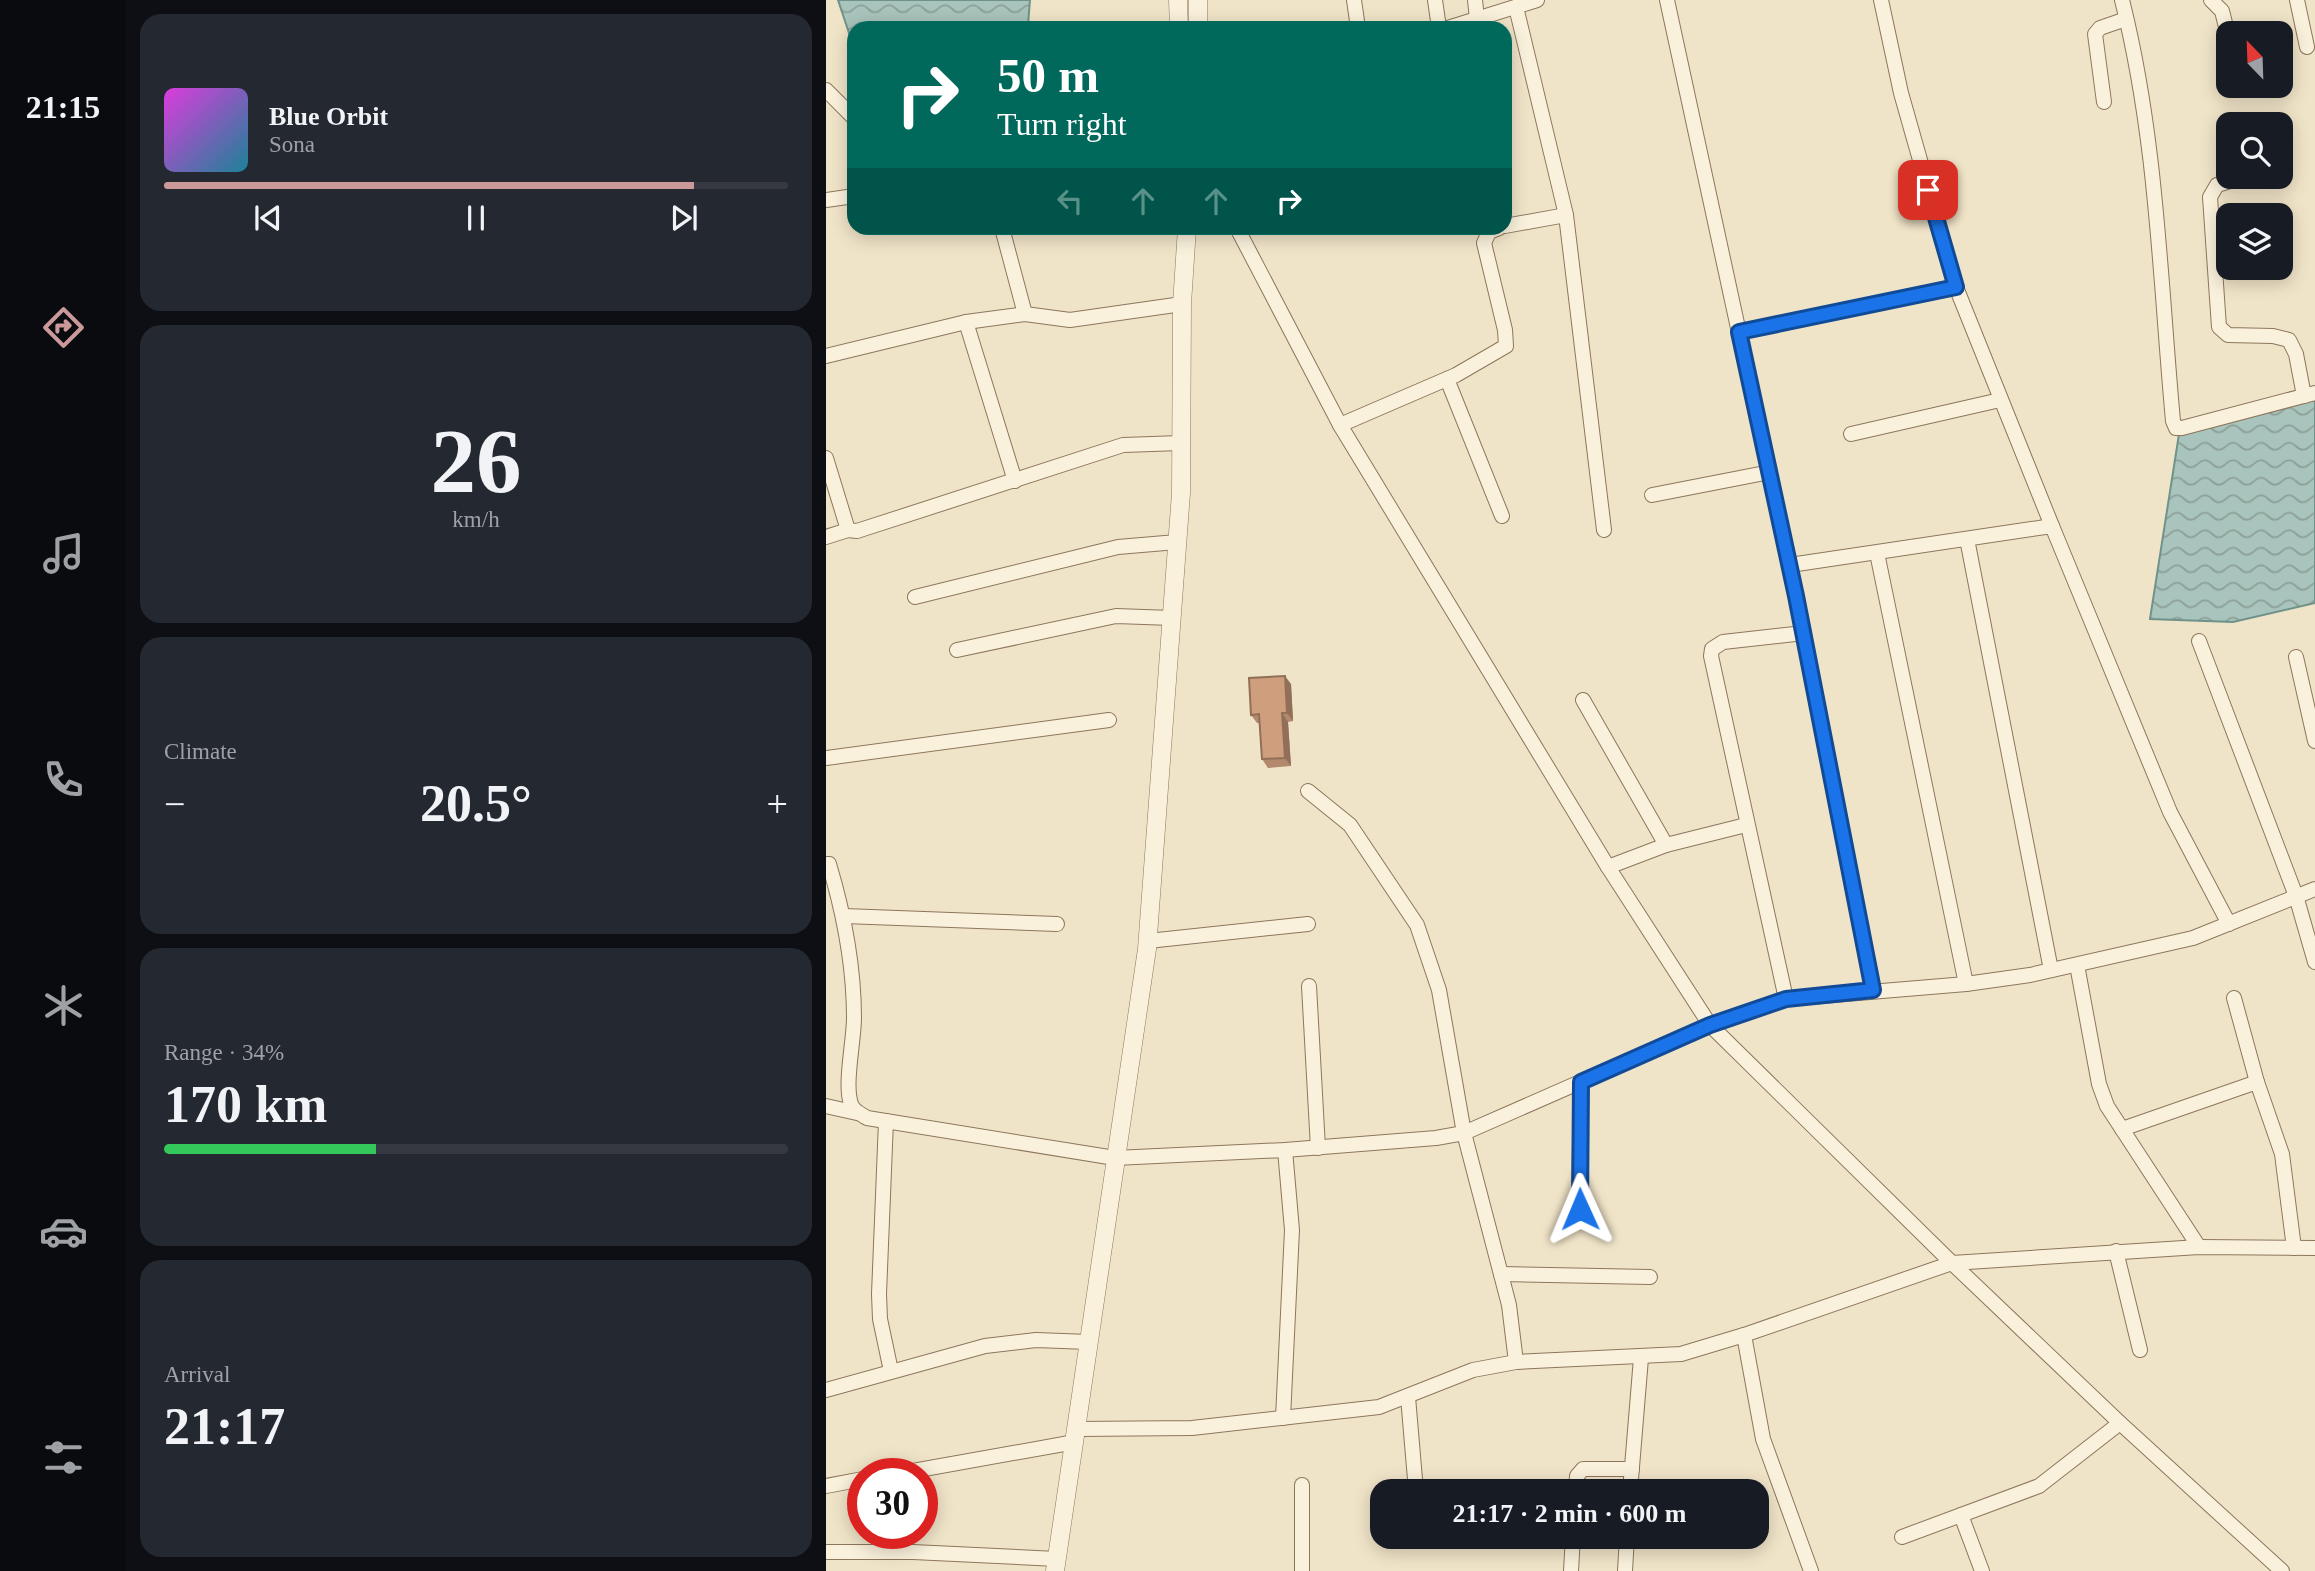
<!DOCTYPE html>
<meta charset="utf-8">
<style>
:root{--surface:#171b24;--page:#242831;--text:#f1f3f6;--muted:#9ea1a6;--line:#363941;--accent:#cc999b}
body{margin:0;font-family:"Times New Roman",serif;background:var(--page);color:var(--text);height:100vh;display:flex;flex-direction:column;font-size:26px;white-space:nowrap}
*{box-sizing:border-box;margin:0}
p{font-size:23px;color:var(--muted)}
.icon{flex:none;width:38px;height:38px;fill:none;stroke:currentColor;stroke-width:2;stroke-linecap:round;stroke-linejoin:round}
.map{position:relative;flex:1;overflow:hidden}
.side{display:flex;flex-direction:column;gap:14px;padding:14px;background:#0d0f14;width:700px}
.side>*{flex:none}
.top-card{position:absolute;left:21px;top:21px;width:665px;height:214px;border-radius:21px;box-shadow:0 4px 18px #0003;background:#00695c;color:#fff;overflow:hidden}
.needle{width:46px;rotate:337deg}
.tools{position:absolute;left:1390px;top:21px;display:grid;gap:14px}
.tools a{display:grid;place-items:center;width:77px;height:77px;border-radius:14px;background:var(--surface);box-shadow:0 4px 18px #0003;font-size:35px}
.speed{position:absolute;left:21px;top:1458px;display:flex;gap:14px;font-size:35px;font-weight:700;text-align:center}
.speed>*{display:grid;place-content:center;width:91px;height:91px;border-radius:50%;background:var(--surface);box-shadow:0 4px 18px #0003;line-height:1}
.speed .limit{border:10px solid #d22;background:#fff;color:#111}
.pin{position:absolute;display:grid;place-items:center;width:60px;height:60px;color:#fff;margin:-30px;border-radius:14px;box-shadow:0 4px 10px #0006}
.me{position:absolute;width:77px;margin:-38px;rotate:359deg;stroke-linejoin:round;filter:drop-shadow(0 0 5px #0008)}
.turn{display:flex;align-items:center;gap:24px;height:147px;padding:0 35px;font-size:32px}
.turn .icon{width:91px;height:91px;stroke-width:2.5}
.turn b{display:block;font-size:49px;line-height:60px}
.lanes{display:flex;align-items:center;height:66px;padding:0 35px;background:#0003;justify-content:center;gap:35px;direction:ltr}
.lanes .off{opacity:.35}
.big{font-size:52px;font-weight:700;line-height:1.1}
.side .tile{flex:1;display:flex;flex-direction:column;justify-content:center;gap:10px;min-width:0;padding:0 24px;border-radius:21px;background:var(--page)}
.side .dial{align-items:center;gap:0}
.dial b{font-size:91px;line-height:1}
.song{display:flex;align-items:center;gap:21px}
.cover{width:84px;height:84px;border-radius:10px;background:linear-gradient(135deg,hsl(300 70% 55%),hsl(190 70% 35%))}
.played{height:7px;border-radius:4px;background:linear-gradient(90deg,var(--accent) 85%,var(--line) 85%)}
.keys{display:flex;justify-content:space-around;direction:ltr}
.heat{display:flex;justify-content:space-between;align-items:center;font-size:38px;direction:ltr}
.charge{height:10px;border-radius:5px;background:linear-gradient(90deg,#34c759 34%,var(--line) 0)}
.trip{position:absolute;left:544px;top:1479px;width:399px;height:70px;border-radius:21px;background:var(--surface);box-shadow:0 4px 18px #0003;font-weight:700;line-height:70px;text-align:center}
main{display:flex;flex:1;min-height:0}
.menu{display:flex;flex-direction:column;width:126px;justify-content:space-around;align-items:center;background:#090b0e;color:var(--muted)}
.menu .icon{width:49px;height:49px}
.menu .on{color:var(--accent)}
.menu b{font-size:32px;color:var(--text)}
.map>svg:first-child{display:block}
</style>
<main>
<nav class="menu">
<b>21:15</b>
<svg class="icon on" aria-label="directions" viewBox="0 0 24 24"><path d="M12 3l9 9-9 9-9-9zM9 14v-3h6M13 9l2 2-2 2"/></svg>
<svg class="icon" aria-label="music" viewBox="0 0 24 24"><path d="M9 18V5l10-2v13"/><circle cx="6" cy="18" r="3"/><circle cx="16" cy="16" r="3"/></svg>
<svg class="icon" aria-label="phone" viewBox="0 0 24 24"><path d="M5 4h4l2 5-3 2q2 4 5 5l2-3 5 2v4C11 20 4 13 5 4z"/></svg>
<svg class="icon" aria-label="climate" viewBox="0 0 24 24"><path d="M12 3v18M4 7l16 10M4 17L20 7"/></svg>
<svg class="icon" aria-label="car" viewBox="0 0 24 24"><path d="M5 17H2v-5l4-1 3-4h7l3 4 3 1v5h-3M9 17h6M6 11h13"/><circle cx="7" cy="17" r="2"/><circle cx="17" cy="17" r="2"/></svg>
<svg class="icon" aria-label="filters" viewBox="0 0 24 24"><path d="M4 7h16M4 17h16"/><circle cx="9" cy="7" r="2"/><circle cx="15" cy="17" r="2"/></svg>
</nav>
<section class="side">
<div class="tile">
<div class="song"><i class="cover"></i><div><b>Blue Orbit</b><p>Sona</p></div></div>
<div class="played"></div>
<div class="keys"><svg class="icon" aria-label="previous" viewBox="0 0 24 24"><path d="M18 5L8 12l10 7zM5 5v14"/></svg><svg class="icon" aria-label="pause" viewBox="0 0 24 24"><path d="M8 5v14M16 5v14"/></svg><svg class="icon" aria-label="next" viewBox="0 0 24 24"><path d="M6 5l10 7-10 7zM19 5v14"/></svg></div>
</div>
<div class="tile dial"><b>26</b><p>km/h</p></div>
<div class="tile"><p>Climate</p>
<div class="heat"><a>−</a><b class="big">20.5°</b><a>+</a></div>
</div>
<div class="tile"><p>Range · 34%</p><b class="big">170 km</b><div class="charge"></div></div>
<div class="tile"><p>Arrival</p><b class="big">21:17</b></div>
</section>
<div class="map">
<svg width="1489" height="1571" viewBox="0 0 1489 1571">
<defs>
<pattern id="water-waves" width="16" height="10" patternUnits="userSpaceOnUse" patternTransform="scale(1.75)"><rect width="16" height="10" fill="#a9c4bc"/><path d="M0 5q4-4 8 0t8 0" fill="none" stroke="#8ba098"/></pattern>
</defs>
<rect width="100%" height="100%" fill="#f0e4c8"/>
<g fill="url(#water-waves)" stroke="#6f938a" stroke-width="2">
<polygon points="12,0 204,0 202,25 190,28 28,28 28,48"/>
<polygon points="1489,400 1489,603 1407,622 1324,619 1353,434"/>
</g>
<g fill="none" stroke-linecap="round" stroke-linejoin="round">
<defs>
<g id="minor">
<polyline points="528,0 532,28"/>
<polyline points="609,0 613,28"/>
<polyline points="649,0 651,19"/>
<polyline points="841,0 970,596 1047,990"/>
<polyline points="1055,0 1075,93 1130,287 1226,526"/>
<path d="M1296,0C1331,139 1334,280 1347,421L1350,428H1356L1489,393"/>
<polyline points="1385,0 1396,11 1402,35"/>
<polyline points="1471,0 1481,47"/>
<polyline points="690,7 740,215 778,530"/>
<polyline points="622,28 711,0"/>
<polyline points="0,90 28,118"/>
<polyline points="1278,102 1269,34 1274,28 1300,19"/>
<polyline points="1417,177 1391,185 1384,197 1393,327 1402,335 1447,336 1463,340 1470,354 1478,396"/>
<polyline points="0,200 28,196"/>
<polyline points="679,226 740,215"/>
<polyline points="176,228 199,314"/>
<polyline points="411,228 514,425 782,867 884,1025 1126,1263 1294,1423 1456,1571"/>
<polyline points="140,322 189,481"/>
<polyline points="913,332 1130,287"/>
<polyline points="0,356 140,322 199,314 244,320 356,304"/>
<polyline points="621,379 676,516"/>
<polyline points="514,425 630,375 680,346 679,330 658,243 663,232 673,228"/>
<polyline points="1025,434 1174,400"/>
<polyline points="0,458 22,530 31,531 297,445 355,443"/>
<polyline points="826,495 944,472"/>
<polyline points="0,537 22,530"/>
<polyline points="1141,539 1225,970"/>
<polyline points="1051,553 1140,984"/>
<polyline points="964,565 1226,526 1344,812 1403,924"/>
<polyline points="89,597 292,547 351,542"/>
<polyline points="1373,641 1470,896 1489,962"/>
<polyline points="131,650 290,616 346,618"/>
<polyline points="1470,657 1489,741"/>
<polyline points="757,700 840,845"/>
<polyline points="0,758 283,720"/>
<polyline points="482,791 524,825 591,925 613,990 638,1133 683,1305 690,1362"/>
<path d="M0,864H3C18,914 28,965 28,1018C28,1041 18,1084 25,1104C27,1111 35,1114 41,1118L289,1158L459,1150L610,1138L638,1133L884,1025L960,999L1140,984L1204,975L1367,938L1489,889"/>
<polyline points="782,867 840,845 920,825"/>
<polyline points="18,916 231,924"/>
<polyline points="322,941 482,924"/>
<polyline points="1251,965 1273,1084 1281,1106 1373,1247"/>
<polyline points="483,986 492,1148"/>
<polyline points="1408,998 1431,1082 1456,1154 1468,1248"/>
<polyline points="960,999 885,656 886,649 897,642 978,633"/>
<polyline points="0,1106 31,1113"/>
<polyline points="60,1121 53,1294 54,1319 65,1371"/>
<polyline points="1296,1129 1431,1082"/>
<polyline points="753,1209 755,1082"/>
<polyline points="1290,1251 1314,1350"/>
<polyline points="675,1274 824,1277"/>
<polyline points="918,1335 937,1439 985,1571"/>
<polyline points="0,1390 159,1346 210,1340 263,1342"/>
<polyline points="582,1397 590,1491"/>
<polyline points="457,1418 466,1230 459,1150"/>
<polyline points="251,1429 366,1428 553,1407 647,1370 690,1362 855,1354 918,1335 1126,1263 1373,1247 1489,1248"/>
<polyline points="70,1474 249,1442"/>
<polyline points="0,1486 37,1479"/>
<polyline points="750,1491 751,1476 757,1469 806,1469"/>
<polyline points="804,1491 815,1358"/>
<polyline points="1135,1515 1156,1571"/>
<polyline points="1076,1537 1213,1486 1294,1423"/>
<polyline points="0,1552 87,1552 231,1559"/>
<polyline points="476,1571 476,1485"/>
<polyline points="745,1571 747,1536"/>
<polyline points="799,1571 801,1536"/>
</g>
<g id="tertiary">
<polyline points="352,0 353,28"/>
<polyline points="372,0 372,28"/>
<polyline points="229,1571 321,949 355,493 356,304 361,228"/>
</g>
</defs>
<use href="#minor" stroke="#8d765c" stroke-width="16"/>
<use href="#tertiary" stroke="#8d765c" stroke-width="19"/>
<use href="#minor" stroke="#faf1dc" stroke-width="14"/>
<use href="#tertiary" stroke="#faf1dc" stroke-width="18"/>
</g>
<polygon fill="#b2896c" points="465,684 467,721 462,722 465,766 442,768 436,759 434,723 431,723 425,715"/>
<g fill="#916f58">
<polygon points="459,676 465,684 467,721 461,713"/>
<polygon points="456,713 462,722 465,766 459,758"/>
</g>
<polygon fill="#cf9f7d" stroke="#916f58" stroke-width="2" points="459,676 461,713 456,713 459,758 436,759 433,714 425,715 423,678"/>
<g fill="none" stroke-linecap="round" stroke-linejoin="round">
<defs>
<polyline id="route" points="754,1209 755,1082 884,1025 960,999 1047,990 970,596 913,332 1130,287 1102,190"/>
</defs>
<use href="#route" stroke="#114b97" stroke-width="18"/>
<use href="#route" stroke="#1a73e8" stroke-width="12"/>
</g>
</svg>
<div class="tools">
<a><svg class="needle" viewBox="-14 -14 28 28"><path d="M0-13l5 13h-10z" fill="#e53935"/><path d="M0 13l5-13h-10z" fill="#9ea1a6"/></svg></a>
<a><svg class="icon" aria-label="search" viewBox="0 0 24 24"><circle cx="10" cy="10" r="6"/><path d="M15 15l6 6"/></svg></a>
<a><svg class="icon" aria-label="layers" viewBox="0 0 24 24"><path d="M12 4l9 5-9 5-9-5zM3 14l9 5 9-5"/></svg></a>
</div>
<div class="speed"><div class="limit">30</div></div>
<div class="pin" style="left:1102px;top:190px;background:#d93025"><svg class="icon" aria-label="arrive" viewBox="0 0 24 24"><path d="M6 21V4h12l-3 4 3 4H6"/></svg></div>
<svg class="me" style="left:754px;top:1209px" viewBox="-20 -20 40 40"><path d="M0-17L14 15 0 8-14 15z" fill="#1a73e8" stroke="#fff" stroke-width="4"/></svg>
<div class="trip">21:17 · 2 min · 600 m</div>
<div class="top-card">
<div class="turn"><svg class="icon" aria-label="right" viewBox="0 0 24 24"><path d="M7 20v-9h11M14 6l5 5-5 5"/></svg><div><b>50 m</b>Turn right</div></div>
<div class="lanes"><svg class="icon off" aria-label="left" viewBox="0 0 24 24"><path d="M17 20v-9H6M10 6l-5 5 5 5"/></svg><svg class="icon off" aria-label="ahead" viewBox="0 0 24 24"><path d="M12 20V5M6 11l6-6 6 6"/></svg><svg class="icon off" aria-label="ahead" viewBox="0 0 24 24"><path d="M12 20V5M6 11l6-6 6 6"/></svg><svg class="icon" aria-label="right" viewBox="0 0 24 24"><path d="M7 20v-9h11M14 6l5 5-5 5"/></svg></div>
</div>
</div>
</main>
